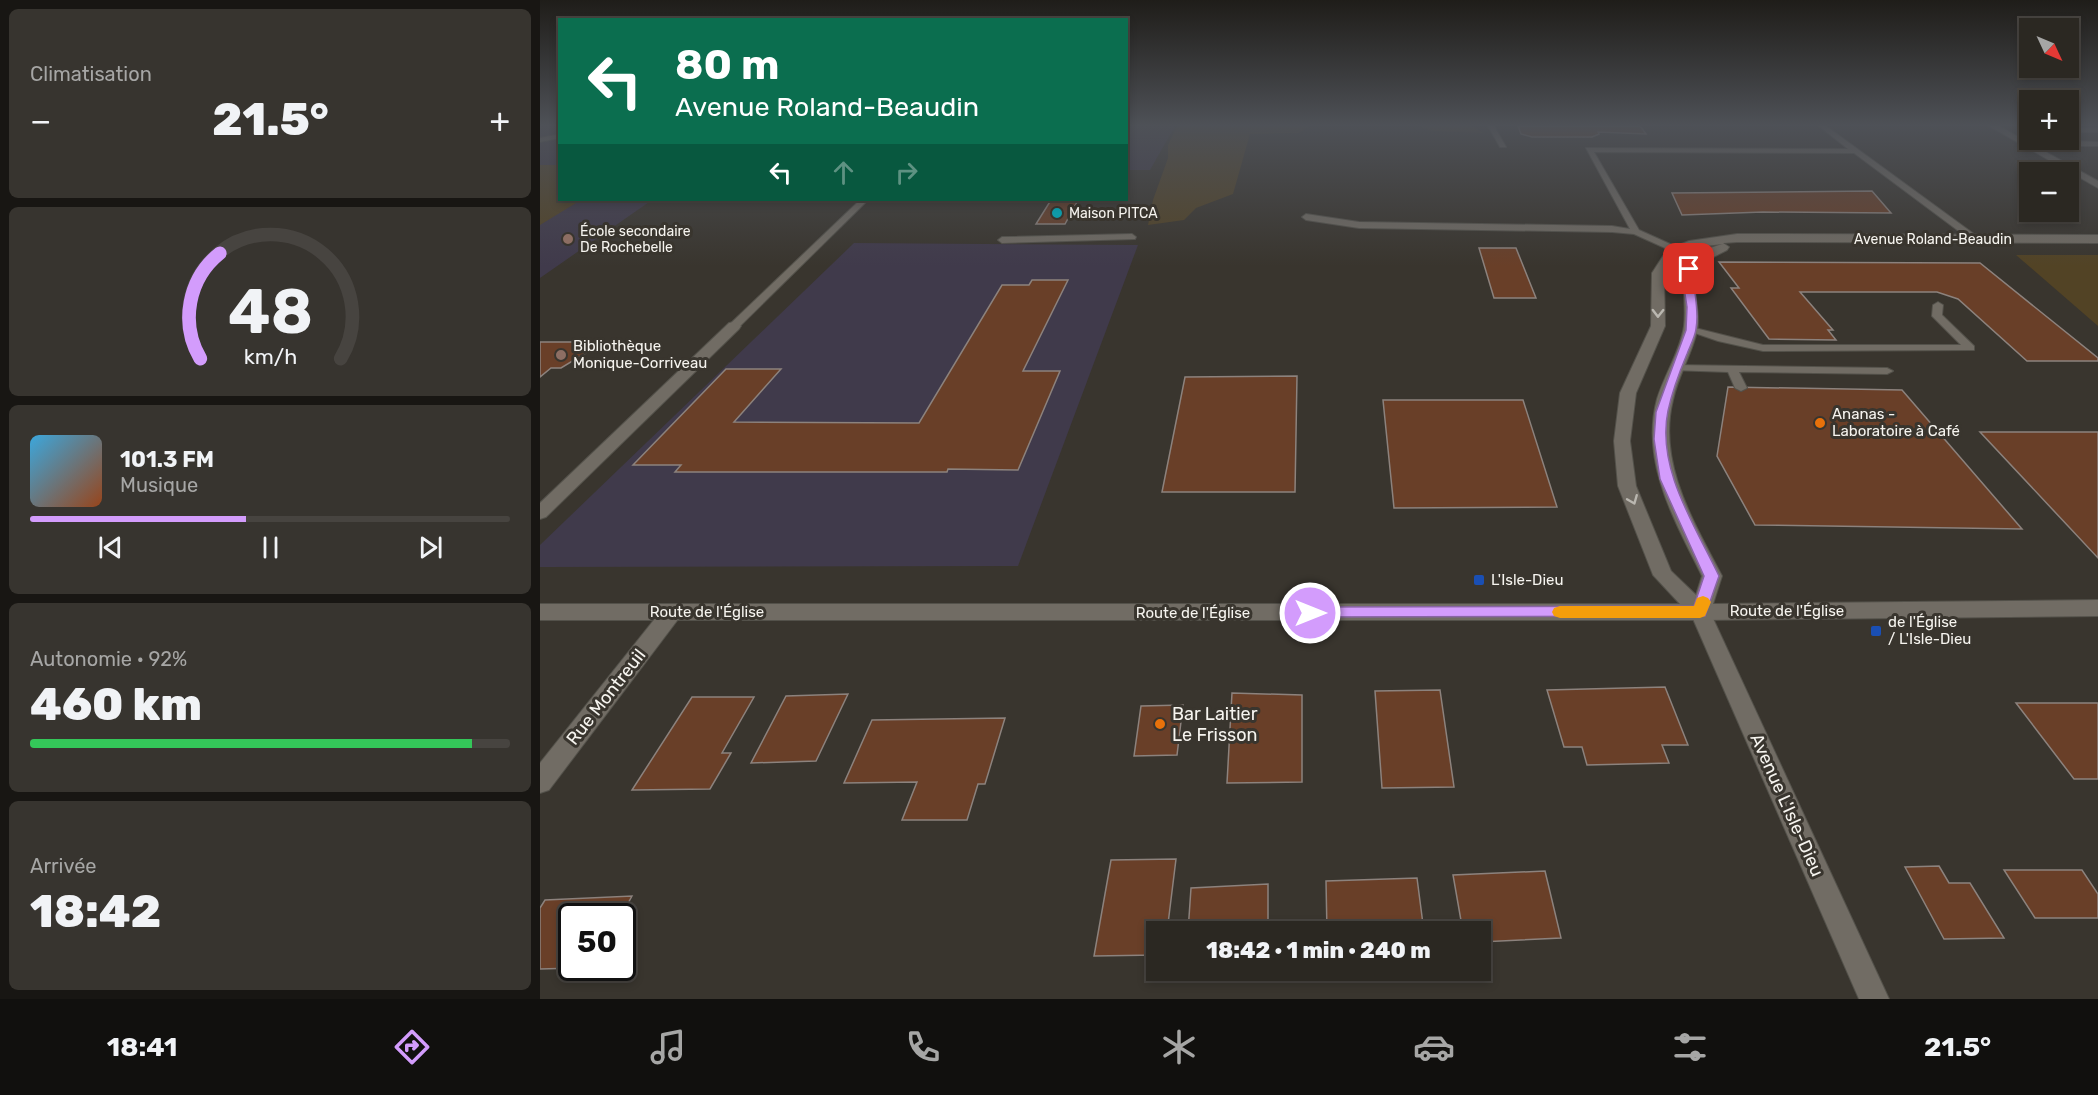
<!DOCTYPE html>
<html lang="fr">
<meta charset="utf-8">
<style>
:root{--surface:#2b2822;--page:#37342f;--text:#f1f3f6;--muted:#a6a6a5;--line:#474440;--accent:#d39cfc}
body{margin:0;font-family:Rubik,sans-serif;background:var(--page);color:var(--text);height:100vh;display:flex;flex-direction:column;font-size:22px;white-space:nowrap}
*{box-sizing:border-box;margin:0}
p{font-size:20px;color:var(--muted)}
.icon{flex:none;width:33px;height:33px;fill:none;stroke:currentColor;stroke-width:2;stroke-linecap:round;stroke-linejoin:round}
.map{position:relative;flex:1;overflow:hidden}
.side{display:flex;flex-direction:column;gap:9px;padding:9px;background:#181613;width:540px}
.side>*{flex:none}
.hud{position:absolute;left:18px;top:18px;width:570px;height:183px;border-radius:0px;box-shadow:0 3px 9px #0003,0 0 0 2px var(--line);background:#0b6e4f;color:#fff;overflow:hidden}
.needle{width:39px;rotate:134deg}
.controls{position:absolute;left:1479px;top:18px;display:grid;gap:12px}
.controls a{display:grid;place-items:center;width:60px;height:60px;border-radius:0px;background:var(--surface);box-shadow:0 3px 9px #0003,0 0 0 2px var(--line);font-size:30px}
.speed{position:absolute;left:18px;top:903px;display:flex;gap:12px;font-size:30px;font-weight:700;text-align:center}
.speed>*{display:grid;place-content:center;width:78px;height:78px;border-radius:50%;background:var(--surface);box-shadow:0 3px 9px #0003,0 0 0 2px var(--line);line-height:1}
.speed .limit{border:3px solid #111;border-radius:9px;background:#fff;color:#111}
.pin{position:absolute;display:grid;place-items:center;width:51px;height:51px;color:#fff;margin:-26px;border-radius:12px;box-shadow:0 3px 9px #0006}
.me{position:absolute;width:66px;margin:-33px;rotate:90deg;stroke-linejoin:round;filter:drop-shadow(0 0 4px #0008)}
.turn{display:flex;align-items:center;gap:21px;height:126px;padding:0 18px;font-size:27px}
.turn .icon{width:78px;height:78px;stroke-width:2.5}
.turn b{display:block;font-size:42px;line-height:51px}
.lanes{display:flex;align-items:center;height:57px;padding:0 18px;background:#0003;justify-content:center;gap:30px;direction:ltr}
.lanes .off{opacity:.35}
.big{font-size:45px;font-weight:800;line-height:1.1}
.side .card{flex:1;display:flex;flex-direction:column;justify-content:center;gap:9px;min-width:0;padding:0 21px;border-radius:9px;background:var(--page)}
.side .dial{align-items:center;gap:0}
.dial svg{height:156px;overflow:visible;fill:none;stroke:var(--line);stroke-width:7;stroke-linecap:round;text-anchor:middle}
.dial text{fill:var(--text);stroke:none}
.song{display:flex;align-items:center;gap:18px}
.cover{width:72px;height:72px;border-radius:9px;background:linear-gradient(135deg,hsl(200 70% 55%),hsl(20 70% 35%))}
.played{height:6px;border-radius:3px;background:linear-gradient(90deg,var(--accent) 45%,var(--line) 45%)}
.keys{display:flex;justify-content:space-around;direction:ltr}
.heat{display:flex;justify-content:space-between;align-items:center;font-size:33px;direction:ltr}
.charge{height:9px;border-radius:4px;background:linear-gradient(90deg,#34c759 92%,var(--line) 0)}
.trip{position:absolute;left:606px;top:921px;width:345px;height:60px;border-radius:0px;background:var(--surface);box-shadow:0 3px 9px #0003,0 0 0 2px var(--line);font-weight:800;line-height:60px;text-align:center}
.menu{display:flex;height:96px;justify-content:space-around;align-items:center;background:#11100e;color:var(--muted)}
.menu .icon{width:42px;height:42px}
.menu .active{color:var(--accent)}
.menu b{font-size:27px;color:var(--text)}
main{display:flex;flex:1;min-height:0}
.map>svg:first-child{display:block}
</style>
<main>
<section class="side">
<div class="card"><p>Climatisation</p>
<div class="heat"><a>−</a><b class="big">21.5°</b><a>+</a></div>
</div>
<div class="card dial"><svg viewBox="0 0 100 80">
<path d="M14 69A42 42 0 1 1 86 69"/>
<path d="M14 69A42 42 0 0 1 24 15" stroke="#d39cfc"/>
<text x="50" y="56" font-size="32" font-weight="700">48</text>
<text x="50" y="72" font-size="11">km/h</text>
</svg></div>
<div class="card">
<div class="song"><i class="cover"></i><div><b>101.3 FM</b><p>Musique</p></div></div>
<div class="played"></div>
<div class="keys"><svg class="icon" aria-label="previous" viewBox="0 0 24 24"><path d="M18 5L8 12l10 7zM5 5v14"/></svg><svg class="icon" aria-label="pause" viewBox="0 0 24 24"><path d="M8 5v14M16 5v14"/></svg><svg class="icon" aria-label="next" viewBox="0 0 24 24"><path d="M6 5l10 7-10 7zM19 5v14"/></svg></div>
</div>
<div class="card"><p>Autonomie · 92%</p><b class="big">460 km</b><div class="charge"></div></div>
<div class="card"><p>Arrivée</p><b class="big">18:42</b></div>
</section>
<div class="map">
<svg width="1558" height="999" viewBox="0 0 1558 999">
<rect width="100%" height="100%" fill="#39352e"/>
<g fill="#403a4b">
<polygon points="0,126 19,126 20,200 112,200 0,278"/>
<polygon points="587,126 635,126 610,170 587,170"/>
<polygon points="314,243 598,245 478,566 0,567 0,545"/>
</g>
<g fill="#524325">
<polygon points="637,126 770,126 759,133 710,134 693,194 656,208 644,220 608,225 613,200 628,158 628,145"/>
<polygon points="879,126 931,126 944,133 893,131"/>
<polygon points="0,165 19,165 20,200 41,200 0,225"/>
<polygon points="1476,255 1558,255 1558,326"/>
</g>
<g fill="#693f28" stroke="#8c827d" stroke-width="1.5">
<polygon points="978,126 1100,126 1106,134 1058,132 1059,134 1052,137 992,137 981,134"/>
<polygon points="1332,191 1351,213 1223,212 1142,215 1132,193"/>
<polygon points="511,200 562,200 561,202 537,202 525,224 496,224"/>
<polygon points="939,248 976,248 996,298 954,298"/>
<polygon points="1179,262 1440,263 1558,358 1558,361 1487,361 1418,299 1397,292 1260,292 1293,330 1288,330 1296,340 1229,339 1191,288 1199,288"/>
<polygon points="492,280 528,280 483,371 520,371 478,470 408,469 407,472 135,472 141,465 93,465 186,369 241,369 194,422 379,423 462,285 489,285"/>
<polygon points="0,342 64,342 21,368 11,368 0,377"/>
<polygon points="757,376 755,492 622,492 645,377"/>
<polygon points="1188,387 1362,390 1482,529 1215,525 1177,456"/>
<polygon points="843,400 983,400 1017,507 854,508"/>
<polygon points="1440,432 1558,432 1558,558"/>
<polygon points="1125,687 1148,745 1122,745 1129,763 1047,765 1042,747 1024,747 1007,690"/>
<polygon points="900,690 914,787 842,788 835,691"/>
<polygon points="692,693 762,695 762,782 687,783"/>
<polygon points="308,694 276,761 211,763 246,696"/>
<polygon points="152,697 214,697 182,753 191,753 170,789 92,790"/>
<polygon points="1476,703 1558,703 1558,779 1534,779"/>
<polygon points="643,705 637,755 594,756 601,706"/>
<polygon points="465,718 445,784 438,784 427,820 362,820 377,782 304,783 332,720"/>
<polygon points="636,859 627,932 616,932 616,955 554,956 571,860"/>
<polygon points="1399,866 1409,883 1430,883 1464,938 1404,939 1365,867"/>
<polygon points="1464,870 1542,870 1558,894 1558,918 1495,918"/>
<polygon points="1005,871 1021,938 940,942 940,932 923,932 913,875"/>
<polygon points="877,878 884,932 787,932 786,881"/>
<polygon points="728,884 728,932 648,932 651,888"/>
<polygon points="92,896 81,916 32,916 32,968 36,968 0,969 0,908 5,900"/>
</g>
<g fill="none" stroke-linecap="round" stroke-linejoin="round">
<defs>
<g id="lane">
<polygon points="948,126 954,126 966,147 960,147"/>
<polygon points="1279,126 1286,126 1438,237 1438,241 1432,241 1314,153 1054,152 1099,230 1159,257 1161,259 1156,262 1094,234 1072,232 819,228 766,220 762,217 766,214 819,222 1072,226 1090,229 1046,148 1308,149"/>
<rect x="1528" y="128" width="30" height="4"/>
<polygon points="20,134 20,138 0,142 0,138"/>
<polygon points="1517,140 1558,142 1558,146 1535,146 1532,149 1491,149 1487,147 1491,145 1524,145"/>
<polygon points="320,200 328,200 198,328 190,328 190,324"/>
<polygon points="592,234 596,237 595,239 462,243 458,240 462,237"/>
<polygon points="1398,302 1403,305 1402,315 1434,346 1434,350 1223,351 1178,341 1146,330 1151,327 1223,345 1421,345 1392,316 1393,305"/>
<polygon points="1135,365 1347,368 1353,371 1347,374 1199,372 1207,388 1201,391 1195,388 1188,372 1131,370 1131,366"/>
</g>
<g id="street">
<polygon points="194,322 201,326 199,329 6,517 0,519 0,503 189,323"/>
<polygon points="132,604 139,606 142,612 139,618 9,790 0,793 0,763 125,606"/>
<polygon points="1160,604 1167,606 1170,612 1349,999 1319,999 1150,612 1153,606"/>
</g>
<g id="secondary">
<polygon points="1449,126 1459,126 1558,181 1558,188"/>
<path d="M1197,234L1558,235V243L1197,242L1183,243L1189,247L1187,250L1160,264C1147,282 1162,309 1157,331C1152,354 1138,376 1133,400C1117,463 1154,522 1182,576L1173,604L1558,600V616L1160,620H0V604H1140L1113,575L1078,486L1074,441L1080,393L1111,326L1112,273L1123,256L1132,248L1149,241ZM1183,244C1126,259 1149,284 1144,326C1141,349 1124,376 1117,399C1100,462 1135,521 1162,576L1156,595L1131,571L1096,486L1090,441L1096,393L1125,326L1124,273C1140,248 1155,247 1183,244Z"/>
</g>
</defs>
<use href="#lane" stroke="#53514a" stroke-width="2"/>
<use href="#street" stroke="#53514a" stroke-width="2"/>
<use href="#secondary" stroke="#53514a" stroke-width="2"/>
<use href="#lane" fill="#716c64" fill-rule="evenodd"/>
<use href="#street" fill="#716c64" fill-rule="evenodd"/>
<use href="#secondary" fill="#716c64" fill-rule="evenodd"/>
</g>
<defs><path id="oneway-chevron" d="M-2-3.5L2.5 0L-2 3.5" fill="none" stroke-width="1.6" stroke-linecap="round" stroke-linejoin="round" transform="scale(1.5)"/></defs>
<g stroke="#bab7b0">
<use href="#oneway-chevron" transform="translate(1118 313) rotate(91)"/>
<use href="#oneway-chevron" transform="translate(1093 500) rotate(68)"/>
</g>
<linearGradient id="sky" x2="0" y2="1"><stop stop-color="#1f1d19"/><stop offset="0.47" stop-color="#4e5157"/><stop offset="1" stop-color="#4e5157" stop-opacity="0"/></linearGradient>
<rect width="1558" height="266" fill="url(#sky)"/>
<path fill="#d39cfc" stroke="#8965a4" stroke-width="1.5" d="M1149,266L1154,269C1152,289 1160,308 1156,329C1155,337 1150,346 1147,354C1139,373 1132,392 1128,411C1116,469 1156,527 1179,576L1165,616L764,617L762,613L764,608L770,607L1154,606L1164,576L1120,479L1114,439L1116,412L1146,330L1147,307L1143,281L1144,269Z"/>
<polygon fill="#f59e0b" points="1163,596 1168,598 1171,602 1165,616 1160,618 1020,618 1014,616 1012,612 1014,608 1020,606 1154,606 1157,598"/>
<circle fill="#0f9aa8" stroke="#39352e" stroke-width="2" cx="517" cy="213" r="6"/>
<g fill="#8d6e63" stroke="#39352e" stroke-width="2">
<circle cx="28" cy="239" r="6"/>
<circle cx="21" cy="355" r="6"/>
</g>
<g fill="#e8710a" stroke="#39352e" stroke-width="2">
<circle cx="1280" cy="423" r="6"/>
<circle cx="620" cy="724" r="6"/>
</g>
<g fill="#1a4fb4" stroke="#39352e" stroke-width="2">
<rect x="933" y="574" width="12" height="12" rx="3"/>
<rect x="1330" y="625" width="12" height="12" rx="3"/>
</g>
<g text-anchor="middle" dominant-baseline="central" stroke-width="6" stroke-linejoin="round" paint-order="stroke">
<g font-size="14" fill="#f6f4ef" stroke="#39352e" text-anchor="start">
<text x="529" y="213">Maison PITCA</text>
<text x="40" y="231">École secondaire<tspan x="40" dy="16">De Rochebelle</tspan></text>
</g>
<g font-size="14" fill="#f6f4ef" stroke="#39352e">
<text x="1393" y="239">Avenue Roland-Beaudin</text>
</g>
<g font-size="15" fill="#f6f4ef" stroke="#39352e" text-anchor="start">
<text x="33" y="346">Bibliothèque<tspan x="33" dy="17">Monique-Corriveau</tspan></text>
<text x="1292" y="414">Ananas -<tspan x="1292" dy="17">Laboratoire à Café</tspan></text>
<text x="951" y="580">L'Isle-Dieu</text>
<text x="1348" y="622">de l'Église<tspan x="1348" dy="17">/ L'Isle-Dieu</tspan></text>
</g>
<g font-size="15" fill="#f6f4ef" stroke="#39352e">
<text x="1247" y="611">Route de l'Église</text>
<text x="167" y="612">Route de l'Église</text>
<text x="653" y="613">Route de l'Église</text>
</g>
<g font-size="18" fill="#f6f4ef" stroke="#39352e">
<text transform="translate(66 697) rotate(-52)">Rue Montreuil</text>
<text transform="translate(1247 805) rotate(66)">Avenue L'Isle-Dieu</text>
</g>
<g font-size="18" fill="#f6f4ef" stroke="#39352e" text-anchor="start">
<text x="632" y="714">Bar Laitier<tspan x="632" dy="21">Le Frisson</tspan></text>
</g>
</g>
</svg>
<div class="controls">
<a><svg class="needle" viewBox="-14 -14 28 28"><path d="M0-13l5 13h-10z" fill="#e53935"/><path d="M0 13l5-13h-10z" fill="#a6a6a5"/></svg></a>
<a>+</a>
<a>−</a>
</div>
<div class="speed"><div class="limit">50</div></div>
<div class="pin" style="left:1149px;top:269px;background:#d93025"><svg class="icon" aria-label="arrive" viewBox="0 0 24 24"><path d="M6 21V4h12l-3 4 3 4H6"/></svg></div>
<svg class="me" style="left:770px;top:613px" viewBox="-20 -20 40 40"><circle r="17" fill="#d39cfc" stroke="#fff" stroke-width="3"/><path d="M0-11L8 9 0 5-8 9z" fill="#fff"/></svg>
<div class="trip">18:42 · 1 min · 240 m</div>
<div class="hud">
<div class="turn"><svg class="icon" aria-label="left" viewBox="0 0 24 24"><path d="M17 20v-9H6M10 6l-5 5 5 5"/></svg><div><b>80 m</b>Avenue Roland-Beaudin</div></div>
<div class="lanes"><svg class="icon" aria-label="left" viewBox="0 0 24 24"><path d="M17 20v-9H6M10 6l-5 5 5 5"/></svg><svg class="icon off" aria-label="ahead" viewBox="0 0 24 24"><path d="M12 20V5M6 11l6-6 6 6"/></svg><svg class="icon off" aria-label="right" viewBox="0 0 24 24"><path d="M7 20v-9h11M14 6l5 5-5 5"/></svg></div>
</div>
</div>
</main>
<nav class="menu">
<b>18:41</b>
<svg class="icon active" aria-label="directions" viewBox="0 0 24 24"><path d="M12 3l9 9-9 9-9-9zM9 14v-3h6M13 9l2 2-2 2"/></svg>
<svg class="icon" aria-label="music" viewBox="0 0 24 24"><path d="M9 18V5l10-2v13"/><circle cx="6" cy="18" r="3"/><circle cx="16" cy="16" r="3"/></svg>
<svg class="icon" aria-label="phone" viewBox="0 0 24 24"><path d="M5 4h4l2 5-3 2q2 4 5 5l2-3 5 2v4C11 20 4 13 5 4z"/></svg>
<svg class="icon" aria-label="climate" viewBox="0 0 24 24"><path d="M12 3v18M4 7l16 10M4 17L20 7"/></svg>
<svg class="icon" aria-label="car" viewBox="0 0 24 24"><path d="M5 17H2v-5l4-1 3-4h7l3 4 3 1v5h-3M9 17h6M6 11h13"/><circle cx="7" cy="17" r="2"/><circle cx="17" cy="17" r="2"/></svg>
<svg class="icon" aria-label="filters" viewBox="0 0 24 24"><path d="M4 7h16M4 17h16"/><circle cx="9" cy="7" r="2"/><circle cx="15" cy="17" r="2"/></svg>
<b>21.5°</b>
</nav>
